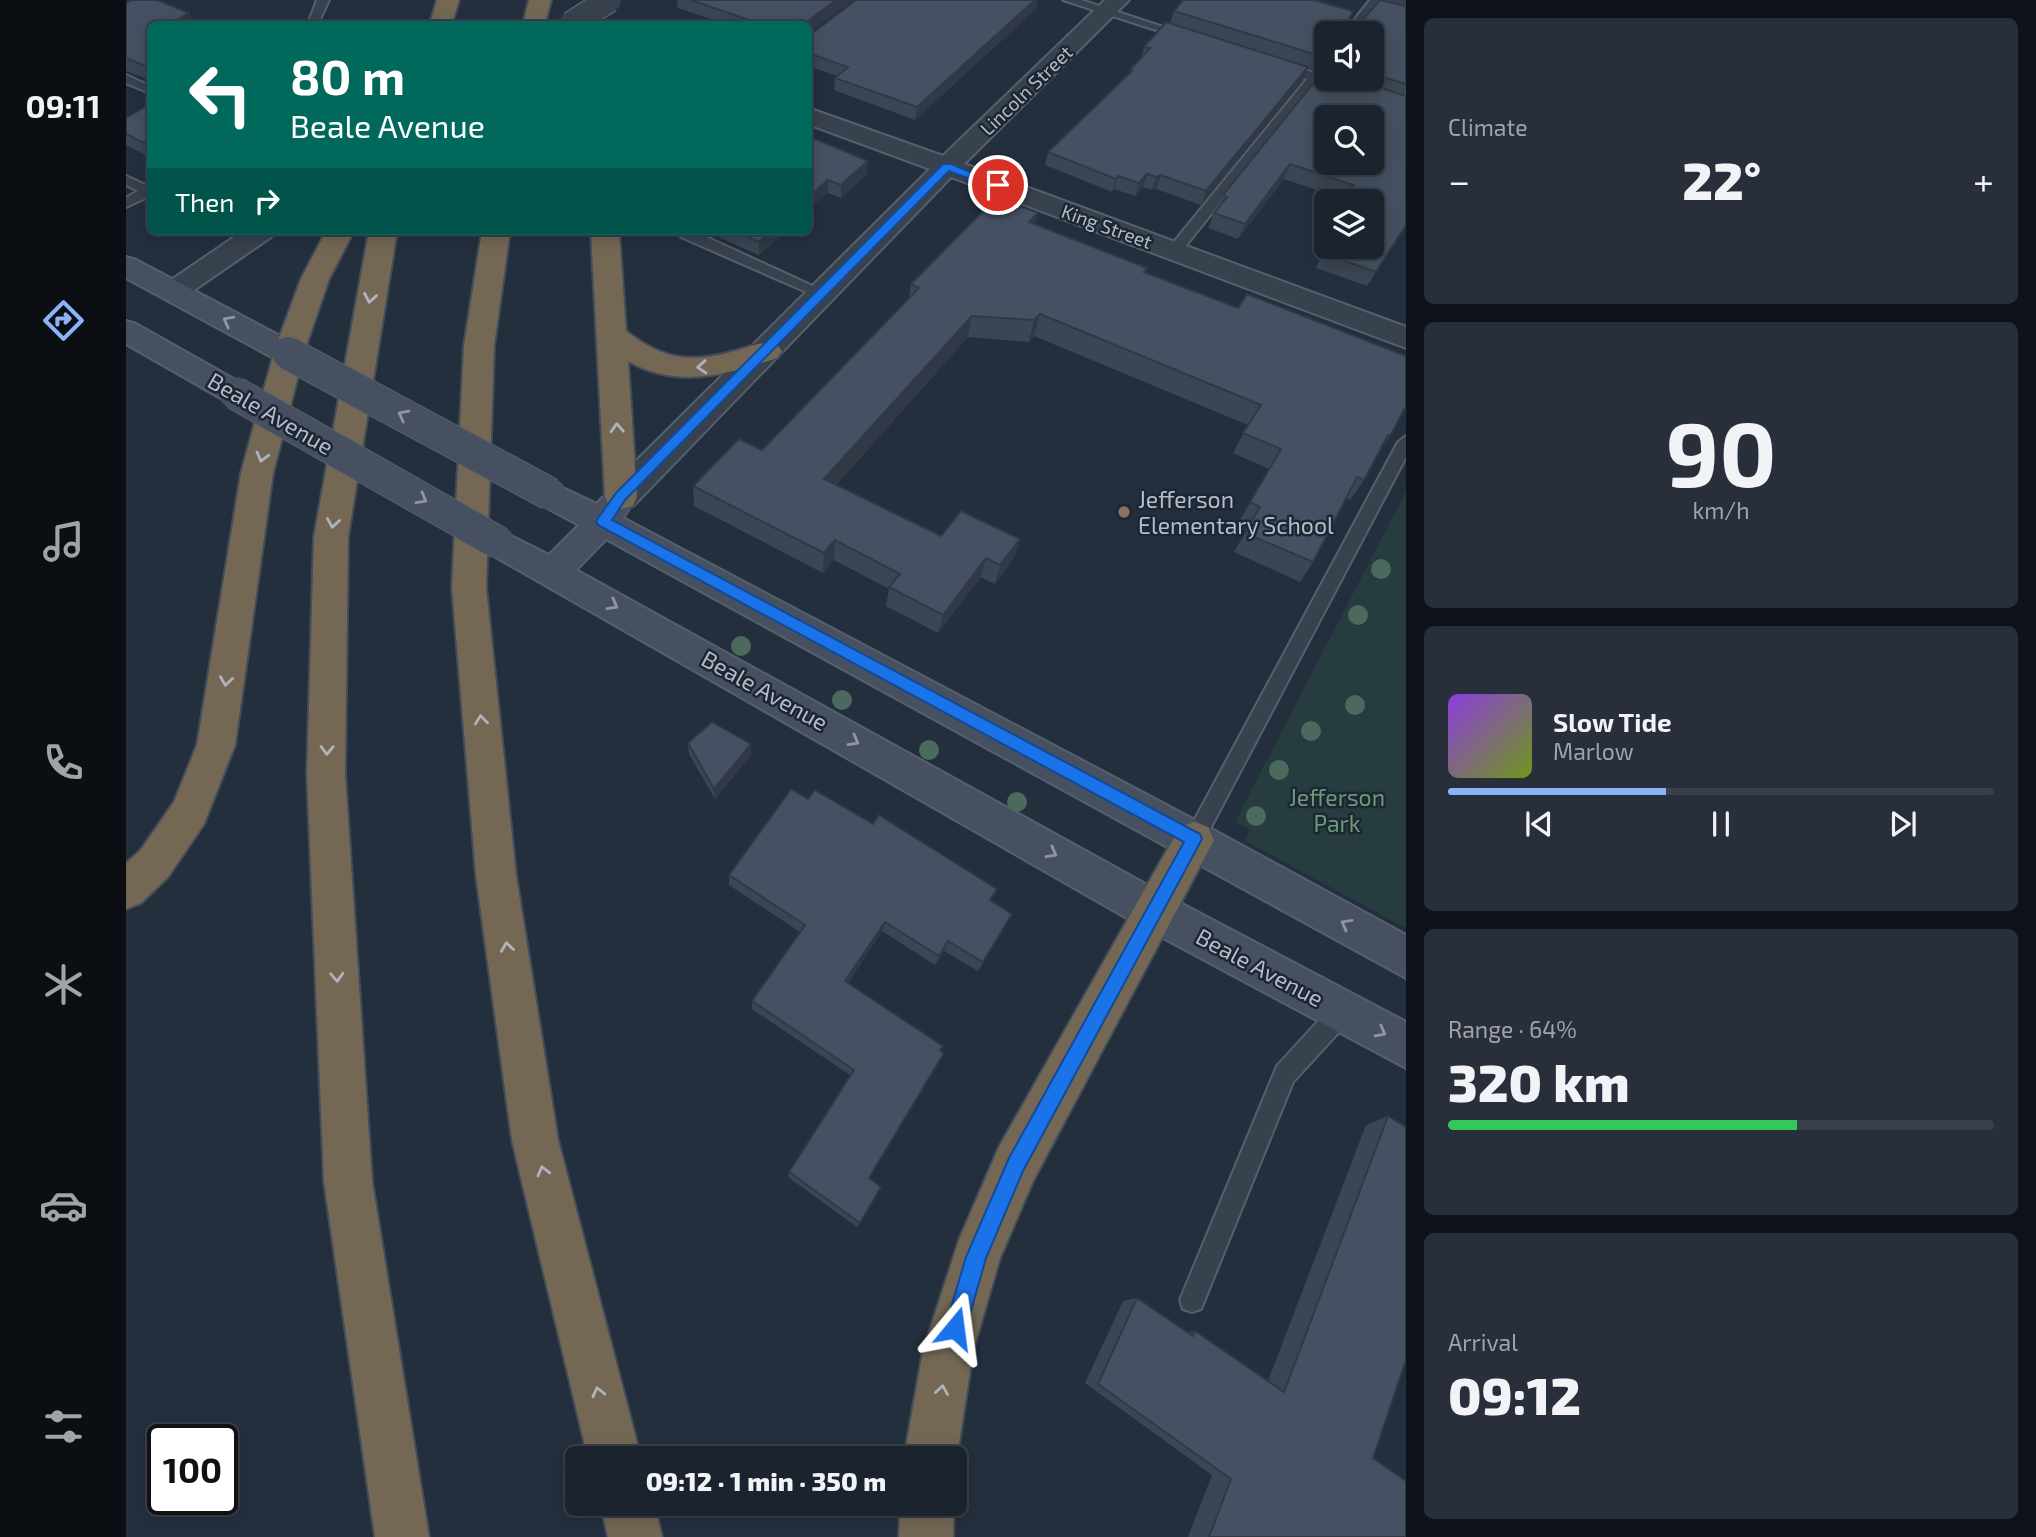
<!DOCTYPE html>
<meta charset="utf-8">
<style>
:root{--surface:#1b232e;--page:#282f3a;--text:#f1f3f6;--muted:#a0a4aa;--line:#39404a;--accent:#8ab4f8}
body{margin:0;font-family:"Exo 2",sans-serif;background:var(--page);color:var(--text);height:100vh;display:flex;flex-direction:column;font-size:26px;white-space:nowrap}
*{box-sizing:border-box;margin:0}
p{font-size:23px;color:var(--muted)}
.icon{flex:none;width:38px;height:38px;fill:none;stroke:currentColor;stroke-width:2;stroke-linecap:round;stroke-linejoin:round}
.map{position:relative;flex:1;overflow:hidden}
.sheet{display:flex;flex-direction:column;gap:18px;padding:18px;background:#0f1319;width:630px}
.sheet>*{flex:none}
.hud{position:absolute;left:21px;top:21px;width:665px;height:214px;border-radius:10px;box-shadow:0 4px 18px #0003,0 0 0 2px var(--line);background:#00695c;color:#fff;overflow:hidden}
.controls{position:absolute;left:1188px;top:21px;display:grid;gap:14px}
.controls a{display:grid;place-items:center;width:70px;height:70px;border-radius:10px;background:var(--surface);box-shadow:0 4px 18px #0003,0 0 0 2px var(--line);font-size:35px}
.speed{position:absolute;left:21px;top:1424px;display:flex;gap:14px;font-size:35px;font-weight:700;text-align:center}
.speed>*{display:grid;place-content:center;width:91px;height:91px;border-radius:50%;background:var(--surface);box-shadow:0 4px 18px #0003,0 0 0 2px var(--line);line-height:1}
.speed .limit{border:4px solid #111;border-radius:10px;background:#fff;color:#111}
.pin{position:absolute;display:grid;place-items:center;width:60px;height:60px;color:#fff;margin:-30px;border:4px solid #fff;border-radius:50%;box-shadow:0 2px 7px #0007}
.me{position:absolute;width:77px;margin:-38px;rotate:16deg;stroke-linejoin:round;filter:drop-shadow(0 0 5px #0008)}
.turn{display:flex;align-items:center;gap:24px;height:147px;padding:0 28px;font-size:32px}
.turn .icon{width:91px;height:91px;stroke-width:2.5}
.turn b{display:block;font-size:49px;line-height:60px}
.then{display:flex;align-items:center;height:66px;padding:0 28px;background:#0003;gap:14px;font-size:26px}
.big{font-size:52px;font-weight:800;line-height:1.1}
.sheet .tile{flex:1;display:flex;flex-direction:column;justify-content:center;gap:10px;min-width:0;padding:0 24px;border-radius:10px;background:var(--page)}
.sheet .dial{align-items:center;gap:0}
.dial b{font-size:91px;line-height:1}
.song{display:flex;align-items:center;gap:21px}
.cover{width:84px;height:84px;border-radius:10px;background:linear-gradient(135deg,hsl(270 70% 55%),hsl(80 70% 35%))}
.played{height:7px;border-radius:4px;background:linear-gradient(90deg,var(--accent) 40%,var(--line) 40%)}
.keys{display:flex;justify-content:space-around;direction:ltr}
.heat{display:flex;justify-content:space-between;align-items:center;font-size:38px;direction:ltr}
.charge{height:10px;border-radius:5px;background:linear-gradient(90deg,#34c759 64%,var(--line) 0)}
.trip{position:absolute;left:439px;top:1446px;width:402px;height:70px;border-radius:10px;background:var(--surface);box-shadow:0 4px 18px #0003,0 0 0 2px var(--line);font-weight:800;line-height:70px;text-align:center}
main{display:flex;flex:1;min-height:0}
.tabs{display:flex;flex-direction:column;width:126px;justify-content:space-around;align-items:center;background:#0b0e12;color:var(--muted)}
.tabs .icon{width:49px;height:49px}
.tabs .on{color:var(--accent)}
.tabs b{font-size:32px;color:var(--text)}
.map>svg:first-child{display:block}
</style>
<main>
<nav class="tabs">
<b>09:11</b>
<svg class="icon on" aria-label="directions" viewBox="0 0 24 24"><path d="M12 3l9 9-9 9-9-9zM9 14v-3h6M13 9l2 2-2 2"/></svg>
<svg class="icon" aria-label="music" viewBox="0 0 24 24"><path d="M9 18V5l10-2v13"/><circle cx="6" cy="18" r="3"/><circle cx="16" cy="16" r="3"/></svg>
<svg class="icon" aria-label="phone" viewBox="0 0 24 24"><path d="M5 4h4l2 5-3 2q2 4 5 5l2-3 5 2v4C11 20 4 13 5 4z"/></svg>
<svg class="icon" aria-label="climate" viewBox="0 0 24 24"><path d="M12 3v18M4 7l16 10M4 17L20 7"/></svg>
<svg class="icon" aria-label="car" viewBox="0 0 24 24"><path d="M5 17H2v-5l4-1 3-4h7l3 4 3 1v5h-3M9 17h6M6 11h13"/><circle cx="7" cy="17" r="2"/><circle cx="17" cy="17" r="2"/></svg>
<svg class="icon" aria-label="filters" viewBox="0 0 24 24"><path d="M4 7h16M4 17h16"/><circle cx="9" cy="7" r="2"/><circle cx="15" cy="17" r="2"/></svg>
</nav>
<div class="map">
<svg width="1280" height="1537" viewBox="0 0 1280 1537">
<rect width="100%" height="100%" fill="#242f3e"/>
<polygon fill="#263c3f" points="1280,491 1280,928 1119,841 1124,830 1109,822"/>
<g fill="none" stroke-linecap="round" stroke-linejoin="round">
<defs>
<g id="service">
<polygon points="191,0 203,0 192,24 182,24"/>
<polygon points="937,0 955,0 1065,36 1055,38"/>
<polygon points="1244,0 1256,0 1230,33 1218,33"/>
<polygon points="1196,60 1200,60 1200,70 1196,76 1220,83 1220,89 1191,82 1053,254 1043,254 1043,248 1181,79 1150,69 1150,63 1186,72"/>
<polygon points="0,75 24,86 24,93 0,83"/>
<polygon points="0,176 24,187 24,196 0,207 0,198 12,191 0,185"/>
<polygon points="553,231 567,231 704,294 702,297 692,297 555,237"/>
<polygon points="1280,436 1280,457 1075,846 1068,849 1061,846 1058,840 1061,834 1272,442"/>
<polygon points="1216,1001 1224,1004 1227,1012 1224,1020 1167,1082 1075,1309 1066,1312 1057,1309 1054,1300 1151,1066 1208,1004"/>
</g>
<polygon id="minor" points="979,0 1003,0 838,164 1280,327 1280,348 825,177 507,506 495,509 483,506 479,497 483,488 804,169 682,124 682,108 817,156"/>
<g id="tertiary">
<polygon points="1261,0 1280,0 1280,9 1264,5"/>
<polygon points="117,231 149,231 145,237 58,297 48,300 38,297 34,291 38,285"/>
</g>
<g id="secondary">
<polygon points="0,257 10,260 173,346 177,353 173,360 162,363 151,360 0,278"/>
<polygon points="0,321 10,324 120,386 124,393 120,400 109,404 98,400 0,344"/>
<path d="M424,482L471,504C480,492 487,490 502,494L506,503L497,518L1082,827L1280,935V978L480,539L450,570L1043,897L1280,1022V1068L1013,925L361,552L356,543L361,534L373,530L423,555L453,525L412,503L408,494L412,485Z"/>
</g>
<g id="motorway">
<polygon points="311,0 333,0 326,24 304,24"/>
<polygon points="403,0 425,0 419,24 397,24"/>
<polygon points="200,231 228,231 203,279 179,349 147,473 109,745 78,824 42,877 15,903 0,909 0,863 14,851 48,802 71,745 115,473 149,349 175,279"/>
<polygon points="243,231 271,231 222,537 219,774 246,1181 303,1537 249,1537 198,1181 181,774 188,537"/>
<polygon points="356,231 384,231 368,346 360,587 390,875 432,1140 515,1458 462,1458 386,1140 350,875 326,587 338,346"/>
<path d="M465,231H493L500,331C536,359 564,364 609,351C624,347 636,340 651,344L656,351L651,358C601,375 551,389 502,361L511,497L507,506L495,509L483,506L479,497Z"/>
<polygon points="1068,822 1082,827 1088,840 907,1181 874,1258 847,1351 830,1463 830,1458 778,1458 797,1351 833,1240 873,1147 1054,827"/>
<polygon points="474,1503 528,1503 536,1537 482,1537"/>
<polygon points="774,1503 828,1503 827,1537 773,1537"/>
</g>
</defs>
<use href="#service" stroke="#565f6c" stroke-width="4"/>
<use href="#minor" stroke="#565f6c" stroke-width="4"/>
<use href="#tertiary" stroke="#565f6c" stroke-width="4"/>
<use href="#secondary" stroke="#565f6c" stroke-width="4"/>
<use href="#motorway" stroke="#434c59" stroke-width="4"/>
<use href="#service" fill="#38414e" fill-rule="evenodd"/>
<use href="#minor" fill="#38414e" fill-rule="evenodd"/>
<use href="#tertiary" fill="#38414e" fill-rule="evenodd"/>
<use href="#secondary" fill="#465061" fill-rule="evenodd"/>
<use href="#motorway" fill="#746855" fill-rule="evenodd"/>
<defs>
<polyline id="tertiary-bridge" points="445,24 483,0"/>
<g id="secondary-bridge">
<polyline points="162,353 424,494"/>
<polyline points="109,393 373,543"/>
</g>
</defs>
<use href="#tertiary-bridge" stroke="#565f6c" stroke-width="27" stroke-linecap="butt"/>
<use href="#secondary-bridge" stroke="#565f6c" stroke-width="34" stroke-linecap="butt"/>
<use href="#tertiary-bridge" stroke="#38414e" stroke-width="24"/>
<use href="#secondary-bridge" stroke="#465061" stroke-width="32"/>
</g>
<g fill="#4b6a5d">
<circle cx="1255" cy="569" r="10"/>
<circle cx="1232" cy="615" r="10"/>
<circle cx="615" cy="646" r="10"/>
<circle cx="716" cy="700" r="10"/>
<circle cx="1229" cy="705" r="10"/>
<circle cx="1185" cy="731" r="10"/>
<circle cx="803" cy="750" r="10"/>
<circle cx="1153" cy="770" r="10"/>
<circle cx="891" cy="802" r="10"/>
<circle cx="1130" cy="816" r="10"/>
</g>
<g fill="#3b4654">
<polygon points="551,0 727,0 682,33 682,24 599,24 552,8"/>
<polygon points="0,3 63,13 68,24 24,24 24,80 0,71"/>
<polygon points="1280,5 1280,227 1241,286 1190,268 1197,253 1246,247 1217,199 1158,179 1112,239 1082,228 1088,213 1093,207 1097,195 1200,79 1246,79 1246,33 1200,33 1200,58 1194,58 1185,70 1181,69 1177,80 1075,205 1030,189 1026,190 1017,187 1009,196 988,189 986,192 919,165 922,152 1003,74 1004,70 1015,58 1018,47 1044,23 1048,11 1236,21 1279,6"/>
<polygon points="910,9 789,120 708,90 709,78 711,76 682,66 682,35"/>
<polygon points="24,104 24,157 0,145 0,118"/>
<polygon points="682,136 742,161 741,174 715,198 702,193"/>
<polygon points="912,213 909,225 1021,268 1020,273 1264,436 1250,456 1238,480 1224,500 1220,498 1187,562 1174,582 1108,552 1123,526 1113,522 1143,469 1107,453 1122,425 908,336 903,342 842,337 710,485 815,536 894,539 888,558 869,584 855,577 812,633 760,606 763,589 708,560 697,573 568,506 567,486 636,450 783,298 785,284"/>
<polygon points="589,231 660,231 633,255 590,236"/>
<polygon points="562,743 625,744 625,755 589,799 563,754"/>
<polygon points="682,799 865,901 881,924 852,971 818,951 809,965 756,931 722,983 743,1179 755,1187 731,1227 662,1177 663,1172 724,1075 626,1009 626,1001 674,932 603,885 603,875"/>
<polygon points="1262,1116 1247,1458 1280,1537 1062,1537 1086,1475 959,1383 997,1301 1011,1298 1061,1332 1069,1331 1142,1381 1240,1125"/>
</g>
<g fill="#303945">
<polygon points="710,0 727,0 682,33 682,24 681,24 681,22"/>
<polygon points="905,0 912,0 910,9 789,120 791,107"/>
<polygon points="63,13 68,24 44,24"/>
<polygon points="1200,44 1200,57 1194,58 1185,70 1191,55"/>
<polygon points="1182,67 1177,80 1075,205 1080,191"/>
<polygon points="742,161 741,174 715,198 715,185"/>
<polygon points="1164,164 1158,179 1112,239 1119,224"/>
<polygon points="1021,174 1017,187 1009,196 1013,183"/>
<polygon points="1035,175 1030,189 1026,190 1030,177"/>
<polygon points="992,176 988,189 986,192 990,179"/>
<polygon points="702,180 702,193 682,210 682,198"/>
<polygon points="912,213 907,234 903,222"/>
<polygon points="1280,225 1280,227 1241,286 1250,272"/>
<polygon points="645,231 660,231 633,255 633,242"/>
<polygon points="914,314 908,336 903,342 908,320"/>
<polygon points="846,316 842,337 697,499 698,479"/>
<polygon points="894,539 888,558 869,584 874,565"/>
<polygon points="709,540 708,560 697,573 698,553"/>
<polygon points="860,558 855,577 812,633 817,615"/>
<polygon points="625,744 625,755 589,799 588,789"/>
<polygon points="759,922 756,931 717,990 719,981"/>
<polygon points="822,941 818,951 809,965 813,956"/>
</g>
<g fill="#455162" stroke="#303945" stroke-width="2" fill-rule="evenodd">
<polygon points="6,0 31,0 63,13 44,24 45,24 24,24 24,68 0,58 0,3"/>
<polygon points="565,0 710,0 681,22 681,24 634,24"/>
<polygon points="730,0 909,0 791,107 709,78 722,67 682,53 682,35 684,35"/>
<polygon points="1057,0 1187,0 1227,11 1223,20 1236,21 1254,0 1279,6 1280,5 1280,84 1246,74 1246,33 1200,33 1200,44 1191,55 1048,11"/>
<polygon points="1040,22 1182,67 1080,191 1035,175 1030,177 1021,174 1013,183 992,176 990,179 922,152 1006,71 1004,70 1024,48 1018,47"/>
<path d="M1198,70L1200,71V79H1226L1280,96V225L1250,272L1197,253L1202,247H1246V201H1216L1227,185L1164,164L1119,224L1088,213L1101,197L1097,195ZM1200,117H1246V163H1200Z"/>
<polygon points="24,104 24,146 0,134 0,118"/>
<polygon points="682,136 742,161 715,185 702,180 682,198"/>
<polygon points="871,197 912,213 903,222 1021,268 1018,272 1112,308 1121,294 1280,356 1280,406 1264,436 1262,435 1238,480 1231,477 1187,562 1119,533 1134,507 1124,502 1155,449 1117,433 1135,405 914,314 908,320 846,316 698,479 815,536 835,511 894,539 874,565 860,558 817,615 763,587 774,574 709,540 698,553 567,486 613,439 636,450 793,288 785,284"/>
<polygon points="607,231 645,231 633,242"/>
<polygon points="586,722 625,744 588,789 562,743"/>
<polygon points="665,789 682,799 689,790 747,824 753,815 871,889 864,900 886,914 857,962 822,941 813,956 759,922 719,981 817,1046 814,1050 818,1053 743,1178 755,1187 734,1223 663,1172 728,1070 626,1001 679,925 603,875"/>
<polygon points="1262,1116 1280,1127 1280,1360 1247,1458 1280,1481 1280,1537 1083,1537 1105,1479 972,1384 1011,1298 1067,1336 1069,1331 1158,1392"/>
</g>
<defs><path id="oneway-chevron" d="M-2-3.5L2.5 0L-2 3.5" fill="none" stroke-width="1.6" stroke-linecap="round" stroke-linejoin="round" transform="scale(1.75)"/></defs>
<g stroke="#aeb4bd">
<use href="#oneway-chevron" transform="translate(244 298) rotate(100)"/>
<use href="#oneway-chevron" transform="translate(576 367) rotate(176)"/>
<use href="#oneway-chevron" transform="translate(491 428) rotate(-93)"/>
<use href="#oneway-chevron" transform="translate(136 457) rotate(105)"/>
<use href="#oneway-chevron" transform="translate(207 523) rotate(99)"/>
<use href="#oneway-chevron" transform="translate(100 681) rotate(98)"/>
<use href="#oneway-chevron" transform="translate(355 720) rotate(-96)"/>
<use href="#oneway-chevron" transform="translate(201 750) rotate(91)"/>
<use href="#oneway-chevron" transform="translate(381 947) rotate(-98)"/>
<use href="#oneway-chevron" transform="translate(211 977) rotate(87)"/>
<use href="#oneway-chevron" transform="translate(417 1171) rotate(-104)"/>
<use href="#oneway-chevron" transform="translate(816 1390) rotate(-81)"/>
<use href="#oneway-chevron" transform="translate(472 1392) rotate(-104)"/>
</g>
<g stroke="#8e96a5">
<use href="#oneway-chevron" transform="translate(102 321) rotate(-152)"/>
<use href="#oneway-chevron" transform="translate(277 415) rotate(-152)"/>
<use href="#oneway-chevron" transform="translate(296 499) rotate(30)"/>
<use href="#oneway-chevron" transform="translate(487 605) rotate(29)"/>
<use href="#oneway-chevron" transform="translate(728 741) rotate(29)"/>
<use href="#oneway-chevron" transform="translate(926 853) rotate(29)"/>
<use href="#oneway-chevron" transform="translate(1220 924) rotate(-151)"/>
<use href="#oneway-chevron" transform="translate(1255 1032) rotate(28)"/>
</g>
<polygon fill="#1a73e8" stroke="#114b97" stroke-width="2" points="817,164 825,164 877,185 868,188 823,171 499,500 486,520 1074,834 1076,839 897,1171 860,1258 840,1328 837,1335 829,1338 822,1335 819,1328 840,1257 883,1158 1058,842 472,525 470,521 490,493"/>
<circle fill="#8d6e63" stroke="#1d2633" stroke-width="2.5" cx="998" cy="512" r="7"/>
<g text-anchor="middle" dominant-baseline="central" stroke-width="5" stroke-linejoin="round" paint-order="stroke">
<g font-size="19" fill="#b4bcc9" stroke="#1d2633">
<text transform="translate(900 90) rotate(-44)">Lincoln Street</text>
<text transform="translate(981 226) rotate(20)">King Street</text>
</g>
<g font-size="23" fill="#b4bcc9" stroke="#1d2633">
<text transform="translate(145 413) rotate(30)">Beale Avenue</text>
<text transform="translate(639 690) rotate(29)">Beale Avenue</text>
<text transform="translate(1134 967) rotate(28)">Beale Avenue</text>
</g>
<g font-size="23" fill="#b4bcc9" stroke="#1d2633" text-anchor="start">
<text x="1012" y="499">Jefferson<tspan x="1012" dy="26">Elementary School</tspan></text>
</g>
<g font-size="23" fill="#6b9a76" stroke="#1d2633">
<text x="1211" y="797">Jefferson<tspan x="1211" dy="26">Park</tspan></text>
</g>
</g>
</svg>
<div class="controls">
<a><svg class="icon" aria-label="sound" viewBox="0 0 24 24"><path d="M4 9h4l5-4v14l-5-4H4zM17 9q2 3 0 6"/></svg></a>
<a><svg class="icon" aria-label="search" viewBox="0 0 24 24"><circle cx="10" cy="10" r="6"/><path d="M15 15l6 6"/></svg></a>
<a><svg class="icon" aria-label="layers" viewBox="0 0 24 24"><path d="M12 4l9 5-9 5-9-5zM3 14l9 5 9-5"/></svg></a>
</div>
<div class="speed"><div class="limit">100</div></div>
<div class="pin" style="left:872px;top:185px;background:#d93025"><svg class="icon" aria-label="arrive" viewBox="0 0 24 24"><path d="M6 21V4h12l-3 4 3 4H6"/></svg></div>
<svg class="me" style="left:829px;top:1328px" viewBox="-20 -20 40 40"><path d="M0-17L14 15 0 8-14 15z" fill="#1a73e8" stroke="#fff" stroke-width="4"/></svg>
<div class="trip">09:12 · 1 min · 350 m</div>
<div class="hud">
<div class="turn"><svg class="icon" aria-label="left" viewBox="0 0 24 24"><path d="M17 20v-9H6M10 6l-5 5 5 5"/></svg><div><b>80 m</b>Beale Avenue</div></div>
<div class="then">Then<svg class="icon" aria-label="right" viewBox="0 0 24 24"><path d="M7 20v-9h11M14 6l5 5-5 5"/></svg></div>
</div>
</div>
<section class="sheet">
<div class="tile"><p>Climate</p>
<div class="heat"><a>−</a><b class="big">22°</b><a>+</a></div>
</div>
<div class="tile dial"><b>90</b><p>km/h</p></div>
<div class="tile">
<div class="song"><i class="cover"></i><div><b>Slow Tide</b><p>Marlow</p></div></div>
<div class="played"></div>
<div class="keys"><svg class="icon" aria-label="previous" viewBox="0 0 24 24"><path d="M18 5L8 12l10 7zM5 5v14"/></svg><svg class="icon" aria-label="pause" viewBox="0 0 24 24"><path d="M8 5v14M16 5v14"/></svg><svg class="icon" aria-label="next" viewBox="0 0 24 24"><path d="M6 5l10 7-10 7zM19 5v14"/></svg></div>
</div>
<div class="tile"><p>Range · 64%</p><b class="big">320 km</b><div class="charge"></div></div>
<div class="tile"><p>Arrival</p><b class="big">09:12</b></div>
</section>
</main>
